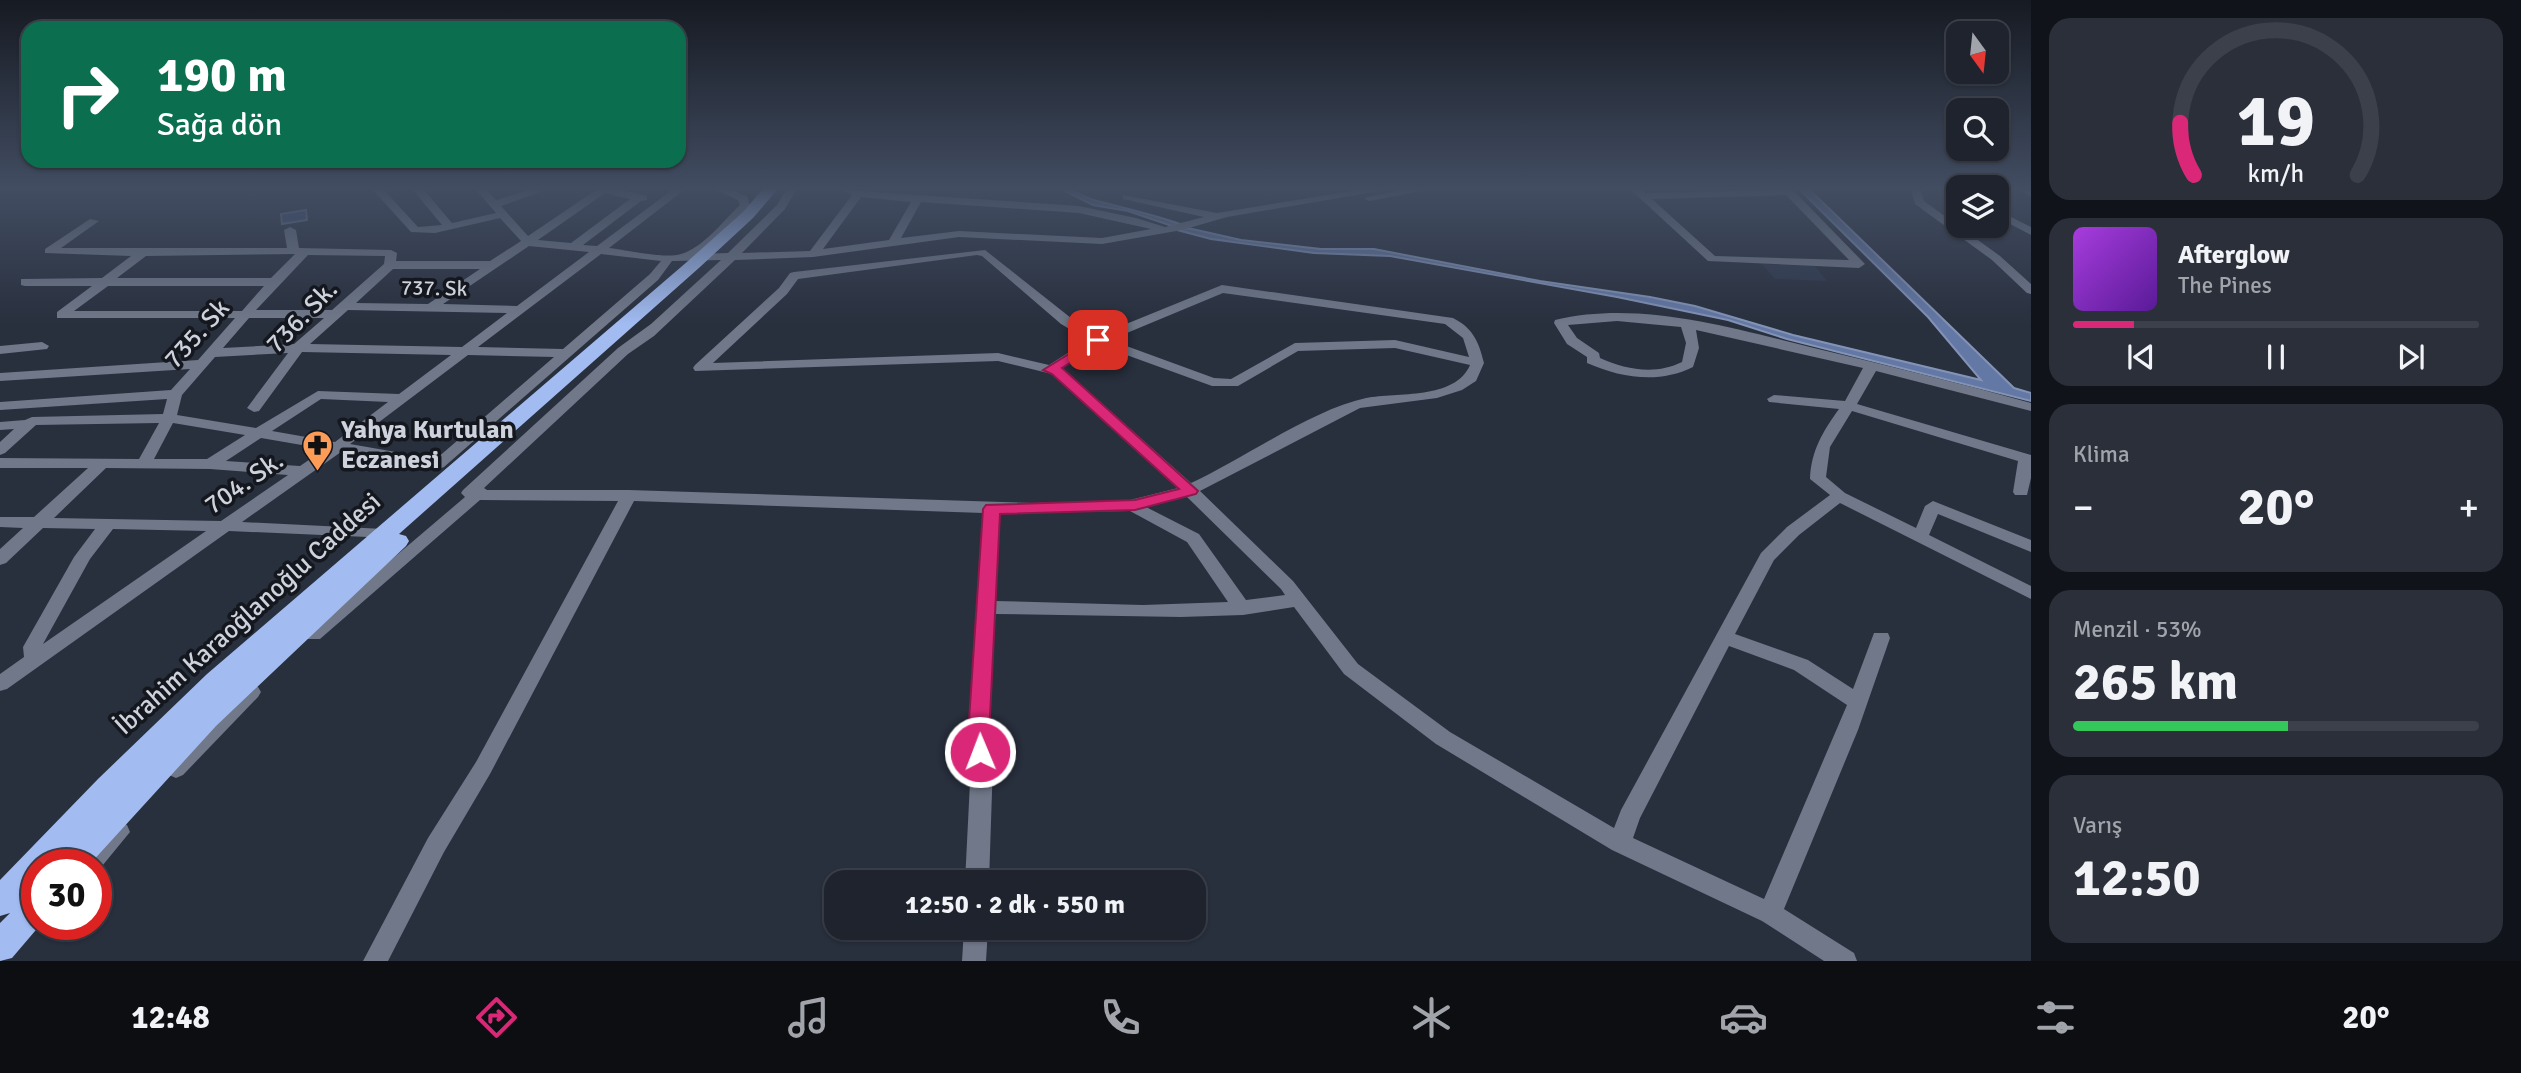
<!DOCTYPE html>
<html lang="tr">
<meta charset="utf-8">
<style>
:root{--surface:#1e232e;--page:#2b2f3a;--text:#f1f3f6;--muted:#a1a4aa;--line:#3c404a;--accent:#db2777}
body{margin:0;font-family:Signika,sans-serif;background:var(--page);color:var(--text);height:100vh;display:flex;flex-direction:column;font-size:26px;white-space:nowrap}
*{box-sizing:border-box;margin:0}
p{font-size:23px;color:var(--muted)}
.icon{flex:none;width:38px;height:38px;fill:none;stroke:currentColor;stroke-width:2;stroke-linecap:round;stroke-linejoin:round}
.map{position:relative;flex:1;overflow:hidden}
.sheet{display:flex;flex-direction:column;gap:18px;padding:18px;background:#101319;width:490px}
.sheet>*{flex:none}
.top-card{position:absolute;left:21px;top:21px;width:665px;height:147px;border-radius:21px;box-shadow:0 2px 5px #0004,0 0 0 2px var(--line);background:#0b6e4f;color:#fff;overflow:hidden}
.needle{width:46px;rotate:165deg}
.fabs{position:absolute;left:1946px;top:21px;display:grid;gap:14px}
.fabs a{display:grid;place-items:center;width:63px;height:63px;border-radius:14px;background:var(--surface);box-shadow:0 2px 5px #0004,0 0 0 2px var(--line);font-size:35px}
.speed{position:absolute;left:21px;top:849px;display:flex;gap:14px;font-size:35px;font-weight:700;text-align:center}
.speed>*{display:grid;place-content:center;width:91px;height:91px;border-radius:50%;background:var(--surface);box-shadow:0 2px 5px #0004,0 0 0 2px var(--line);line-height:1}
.speed .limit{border:10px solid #d22;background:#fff;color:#111}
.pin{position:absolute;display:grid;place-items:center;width:60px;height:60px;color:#fff;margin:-30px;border-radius:14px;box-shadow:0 4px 10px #0006}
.me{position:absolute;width:77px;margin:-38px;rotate:359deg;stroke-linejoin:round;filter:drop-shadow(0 0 5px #0008)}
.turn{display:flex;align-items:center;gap:24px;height:147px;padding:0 21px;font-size:32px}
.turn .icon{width:91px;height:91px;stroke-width:2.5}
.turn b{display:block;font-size:49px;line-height:60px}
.big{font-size:52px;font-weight:700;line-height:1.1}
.sheet .widget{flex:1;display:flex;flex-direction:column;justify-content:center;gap:10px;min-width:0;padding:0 24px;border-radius:21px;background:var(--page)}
.sheet .dial{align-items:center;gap:0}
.dial svg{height:182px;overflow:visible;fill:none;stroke:var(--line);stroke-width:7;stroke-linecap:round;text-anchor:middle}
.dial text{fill:var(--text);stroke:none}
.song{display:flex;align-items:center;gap:21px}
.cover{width:84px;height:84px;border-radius:10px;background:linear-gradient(135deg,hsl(280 70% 55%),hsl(270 70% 35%))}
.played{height:7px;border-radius:4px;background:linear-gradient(90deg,var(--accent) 15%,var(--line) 15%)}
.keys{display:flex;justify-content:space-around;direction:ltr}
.heat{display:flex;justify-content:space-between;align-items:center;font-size:38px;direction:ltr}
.charge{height:10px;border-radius:5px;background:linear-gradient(90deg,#34c759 53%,var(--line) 0)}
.trip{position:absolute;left:824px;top:870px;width:382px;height:70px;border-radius:21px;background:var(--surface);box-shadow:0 2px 5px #0004,0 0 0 2px var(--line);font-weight:700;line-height:70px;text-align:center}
.tab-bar{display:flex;height:112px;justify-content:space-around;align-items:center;background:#0c0e12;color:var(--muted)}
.tab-bar .icon{width:49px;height:49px}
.tab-bar .active{color:var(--accent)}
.tab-bar b{font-size:32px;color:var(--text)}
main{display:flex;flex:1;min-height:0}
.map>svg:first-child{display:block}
</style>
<main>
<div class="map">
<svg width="2031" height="961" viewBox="0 0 2031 961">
<rect width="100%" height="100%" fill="#282f3d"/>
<polygon fill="#2e374b" points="1762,264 1815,266 1827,281 1775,279"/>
<g fill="#6378a5" stroke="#8393b6" stroke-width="2">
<path d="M1063,190C1076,190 1082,197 1094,200C1123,208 1152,214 1180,224L1172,226L1128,211L1093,205Z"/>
<polygon points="1800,190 1810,190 2014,388 2031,393 2031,401 1787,339 1728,320 1617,297 1390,256 1314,253 1211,239 1177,230 1188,228 1241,240 1321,249 1374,249 1540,281 1650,297 1695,306 1793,335 1981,380 1928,317"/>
</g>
<polygon fill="#3a4d77" stroke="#6c7484" stroke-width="2" points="306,210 307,220 282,224 281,214"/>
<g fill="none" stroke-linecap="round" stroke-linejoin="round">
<g fill="#707889" fill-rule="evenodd">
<path d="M373,190H384L418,227L442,225L413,190H424L452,223L496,213L476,190H487L496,200L529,190H546L501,206L528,236L596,190H621L647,196V200L641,201L583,245L597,246L672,190H684L609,248C627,250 664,259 681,254C703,248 723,221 740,205L738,200L716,190H731L747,196L750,206L709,247L698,254L728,253L777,205L786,190H796L785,209L742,253L810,251L852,195L843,190L1079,206L1136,218L1165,227L1204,217L1123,199V195L1217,213L1358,190H1385L1227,217L1182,230L1102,244L959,237L813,257L735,260L654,336L628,354L484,488L487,490H629L1034,503L1126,501L1178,488L1052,374L998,361L695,371L693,368L695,365L779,288L790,273L794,272L985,250L1071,318L1099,335L1222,285L1453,318C1473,328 1479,342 1484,363L1476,381L1462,390L1437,398L1360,408L1200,491L1293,581L1358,664L1450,732L1614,828L1621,810L1761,553L1787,527L1830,495L1810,479C1811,451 1823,431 1839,409L1769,402L1767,399L1774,395L1845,401L1863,368L1696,330L1699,348L1693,367C1659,384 1621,378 1587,363V357L1567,344L1554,323L1555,320C1640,300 1731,328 1814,348C1886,365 1959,383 2031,403V411L1876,371L1857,404L2031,455V478L2027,495H2015L2013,492L2018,461L1852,411L1830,447L1826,477L1845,493L1916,528L1925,506L1933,501L2031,540V552L1938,514L1929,535L2031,586V599L1840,503L1799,535L1774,560L1735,634L1808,660L1853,689L1874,633H1888L1890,638L1858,730L1784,909L1854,953L1857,961H1824L1762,921L1612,850L1436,744L1344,674L1294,607L1243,615L1181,617L995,614L989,736L993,762L989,882H965L971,762L969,736L983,513L634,501L490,774L444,852L388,961H363L428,838L476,762L618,501L480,500L320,639H306L304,634L465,497L461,493L463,490L618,348L651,324L721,260L672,261L658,280L444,467L439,469L341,452L242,522L384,529L392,534L390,538L229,531L7,689L0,691V674L24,657L23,647L74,557L95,529L43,528L6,563L0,565V549L23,528L0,527V517H34L88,468H0V458L139,459L159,423L36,425L5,453L0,455V442L14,429L0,430V422L25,420L32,417L163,414L167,399L0,410V402L171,390L190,369L0,381V373L198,360L235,318H57V312L92,286H25L21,285V279L102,278L131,256L45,253V249L90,219L99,221L61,248H287L284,230L290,227L296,230L299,248L391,250L397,253L396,261H490L521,241L500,218L435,233L411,232ZM605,193L630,199L571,243L538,240ZM861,197L911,202L889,240L823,249ZM921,202L1079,213L1151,229L1102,238L959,231L901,238ZM529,246L589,252L517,306L443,304ZM295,254L271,278H117L146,256ZM601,254L661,261L650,274L563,349L478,347ZM308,255L385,256L384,264L332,310H256ZM977,255L982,256L1061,324L1088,340L1049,365L998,353L713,363L787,294L798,279ZM393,269H480L428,304L356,303ZM108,286H264L242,311H74ZM1223,293L1445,324L1463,338L1469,357L1395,340L1295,343L1231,379L1214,378L1110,340ZM348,310L507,313L462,347L310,344ZM249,318H324L294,344L223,348ZM1617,321L1681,327L1686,343L1682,362C1656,375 1626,370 1600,358L1599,353L1577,338L1568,325ZM1099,345L1212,386H1238L1298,351L1395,348L1470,365C1455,400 1397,392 1366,398C1311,410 1245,458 1191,483L1062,368ZM302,352L451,355L399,394L318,391L256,428L177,415L182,395L215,357L288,353L247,408L254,412L259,411ZM468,355L554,357L436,459L350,444ZM321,399L388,402L335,442L272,431ZM173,423L245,435L207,459H154ZM261,438L325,449L300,466L226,461ZM106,468L210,469L288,475L221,521L54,518ZM1186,496L1281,589L1285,595L1246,600L1199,534L1146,507ZM1130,511L1187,542L1228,602L1143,605L995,601L999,513ZM113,529L206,531L43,644L90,559ZM1729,646L1794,670L1847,705L1764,899L1633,838L1640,818Z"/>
<polygon points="1399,190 1426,190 1369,201 1364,198"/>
<path d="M1631,190H1642L1645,193L1793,190L1865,264L1859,268L1708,261ZM1786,195L1849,260L1715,256L1652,199Z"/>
<polygon points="1911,190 1921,190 1924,201 2000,256 2031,284 2031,294 2027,293 1992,260 1915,204"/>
<polygon points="1952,190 1958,190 1958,194"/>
<polygon points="2020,190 2031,190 2031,197"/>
<polygon points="1997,210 2031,227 2031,235 1997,217"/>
<polygon points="42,342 49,346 47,349 0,354 0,346"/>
<polygon points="251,685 258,687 261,692 258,697 183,775 176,778 169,775 165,769 169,763 244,687"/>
<path d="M119,822L127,825L130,832L98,871L96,872V864H79C84,850 104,828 119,822Z"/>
<polygon points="964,928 988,928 986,961 962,961"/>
</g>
<polygon fill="#a2bcf2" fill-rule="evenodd" points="762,190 777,190 753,218 700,267 399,534 406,536 409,541 406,546 216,726 90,864 37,864 37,884 27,894 37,891 37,924 41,924 12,958 0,961 0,923 10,913 0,916 0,880 98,779 207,674 688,261 743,212"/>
</g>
<linearGradient id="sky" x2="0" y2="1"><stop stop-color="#161a22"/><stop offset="0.58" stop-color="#424d62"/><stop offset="1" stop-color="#424d62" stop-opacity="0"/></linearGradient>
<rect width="2031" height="325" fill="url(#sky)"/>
<polygon fill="#db2777" stroke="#8e194d" stroke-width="2" points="1098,336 1105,340 1103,343 1062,368 1198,491 1196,494 1135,510 1000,514 989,736 991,752 988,758 980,760 973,758 968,736 983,509 986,505 1135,500 1179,489 1052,374 1043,370"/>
<defs>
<symbol id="pharmacy-pin" viewBox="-11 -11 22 30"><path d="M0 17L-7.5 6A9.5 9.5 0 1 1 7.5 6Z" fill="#fd9c56" stroke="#14171d"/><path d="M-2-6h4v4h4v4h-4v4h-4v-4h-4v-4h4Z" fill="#111"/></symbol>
</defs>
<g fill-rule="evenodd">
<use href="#pharmacy-pin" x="300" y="428" width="35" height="47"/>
</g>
<g text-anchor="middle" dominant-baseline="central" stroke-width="7" stroke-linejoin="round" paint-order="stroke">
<g font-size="21" fill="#ced2dc" stroke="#14171d">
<text transform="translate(434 288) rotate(1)">737. Sk</text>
</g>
<g font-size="26" fill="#ced2dc" stroke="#14171d">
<text transform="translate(302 317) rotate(-46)">736. Sk.</text>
<text transform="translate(197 334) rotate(-48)">735. Sk</text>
<text transform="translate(244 483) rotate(-35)">704. Sk.</text>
<text transform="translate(248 614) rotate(-42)">İbrahim Karaoğlanoğlu Caddesi</text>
</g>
<g font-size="26" font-weight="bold" fill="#ced2dc" stroke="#14171d" text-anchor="start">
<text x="341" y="430">Yahya Kurtulan<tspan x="341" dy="30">Eczanesi</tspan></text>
</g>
</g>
</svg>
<div class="fabs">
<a><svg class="needle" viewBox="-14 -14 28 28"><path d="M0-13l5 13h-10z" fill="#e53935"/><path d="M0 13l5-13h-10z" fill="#a1a4aa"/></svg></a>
<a><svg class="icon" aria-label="search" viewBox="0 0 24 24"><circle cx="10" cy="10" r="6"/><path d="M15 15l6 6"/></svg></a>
<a><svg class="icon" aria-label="layers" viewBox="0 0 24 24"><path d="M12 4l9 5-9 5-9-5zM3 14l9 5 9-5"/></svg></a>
</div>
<div class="speed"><div class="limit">30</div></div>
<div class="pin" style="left:1098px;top:340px;background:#d93025"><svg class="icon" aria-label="arrive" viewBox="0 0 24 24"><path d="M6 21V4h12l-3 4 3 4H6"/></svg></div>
<svg class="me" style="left:980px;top:752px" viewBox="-20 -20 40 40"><circle r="17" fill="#db2777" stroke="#fff" stroke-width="3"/><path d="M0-11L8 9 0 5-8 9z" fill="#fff"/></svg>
<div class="trip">12:50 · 2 dk · 550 m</div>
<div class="top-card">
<div class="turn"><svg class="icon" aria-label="right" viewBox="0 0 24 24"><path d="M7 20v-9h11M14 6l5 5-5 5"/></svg><div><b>190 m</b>Sağa dön</div></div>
</div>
</div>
<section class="sheet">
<div class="widget dial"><svg viewBox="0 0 100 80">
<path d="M14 69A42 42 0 1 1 86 69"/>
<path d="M14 69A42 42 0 0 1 8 46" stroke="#db2777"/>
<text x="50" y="56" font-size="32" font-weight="700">19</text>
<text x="50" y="72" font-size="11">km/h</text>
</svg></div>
<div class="widget">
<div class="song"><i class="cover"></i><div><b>Afterglow</b><p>The Pines</p></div></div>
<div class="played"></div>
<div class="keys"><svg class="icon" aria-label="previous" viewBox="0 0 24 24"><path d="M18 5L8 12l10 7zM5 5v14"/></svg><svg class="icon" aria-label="pause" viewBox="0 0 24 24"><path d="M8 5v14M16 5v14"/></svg><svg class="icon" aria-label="next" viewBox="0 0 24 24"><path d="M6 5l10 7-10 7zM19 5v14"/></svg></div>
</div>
<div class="widget"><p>Klima</p>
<div class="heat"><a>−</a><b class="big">20°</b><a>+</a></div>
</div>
<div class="widget"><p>Menzil · 53%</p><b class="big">265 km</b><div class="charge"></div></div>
<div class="widget"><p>Varış</p><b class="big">12:50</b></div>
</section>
</main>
<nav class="tab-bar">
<b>12:48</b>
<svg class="icon active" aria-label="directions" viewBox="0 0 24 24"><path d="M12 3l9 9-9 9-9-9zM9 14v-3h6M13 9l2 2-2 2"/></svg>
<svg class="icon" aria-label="music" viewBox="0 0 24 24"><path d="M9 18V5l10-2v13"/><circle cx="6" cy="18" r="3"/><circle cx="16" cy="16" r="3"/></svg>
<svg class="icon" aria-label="phone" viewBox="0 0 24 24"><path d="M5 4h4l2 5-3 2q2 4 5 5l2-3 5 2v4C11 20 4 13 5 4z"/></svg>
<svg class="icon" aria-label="climate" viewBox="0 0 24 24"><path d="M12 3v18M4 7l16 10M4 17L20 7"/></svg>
<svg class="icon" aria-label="car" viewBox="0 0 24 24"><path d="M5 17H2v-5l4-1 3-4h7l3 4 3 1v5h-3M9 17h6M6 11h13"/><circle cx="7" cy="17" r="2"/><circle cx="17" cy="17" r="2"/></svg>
<svg class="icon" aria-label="filters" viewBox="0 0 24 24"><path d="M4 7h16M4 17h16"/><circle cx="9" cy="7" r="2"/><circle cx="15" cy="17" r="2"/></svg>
<b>20°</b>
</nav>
